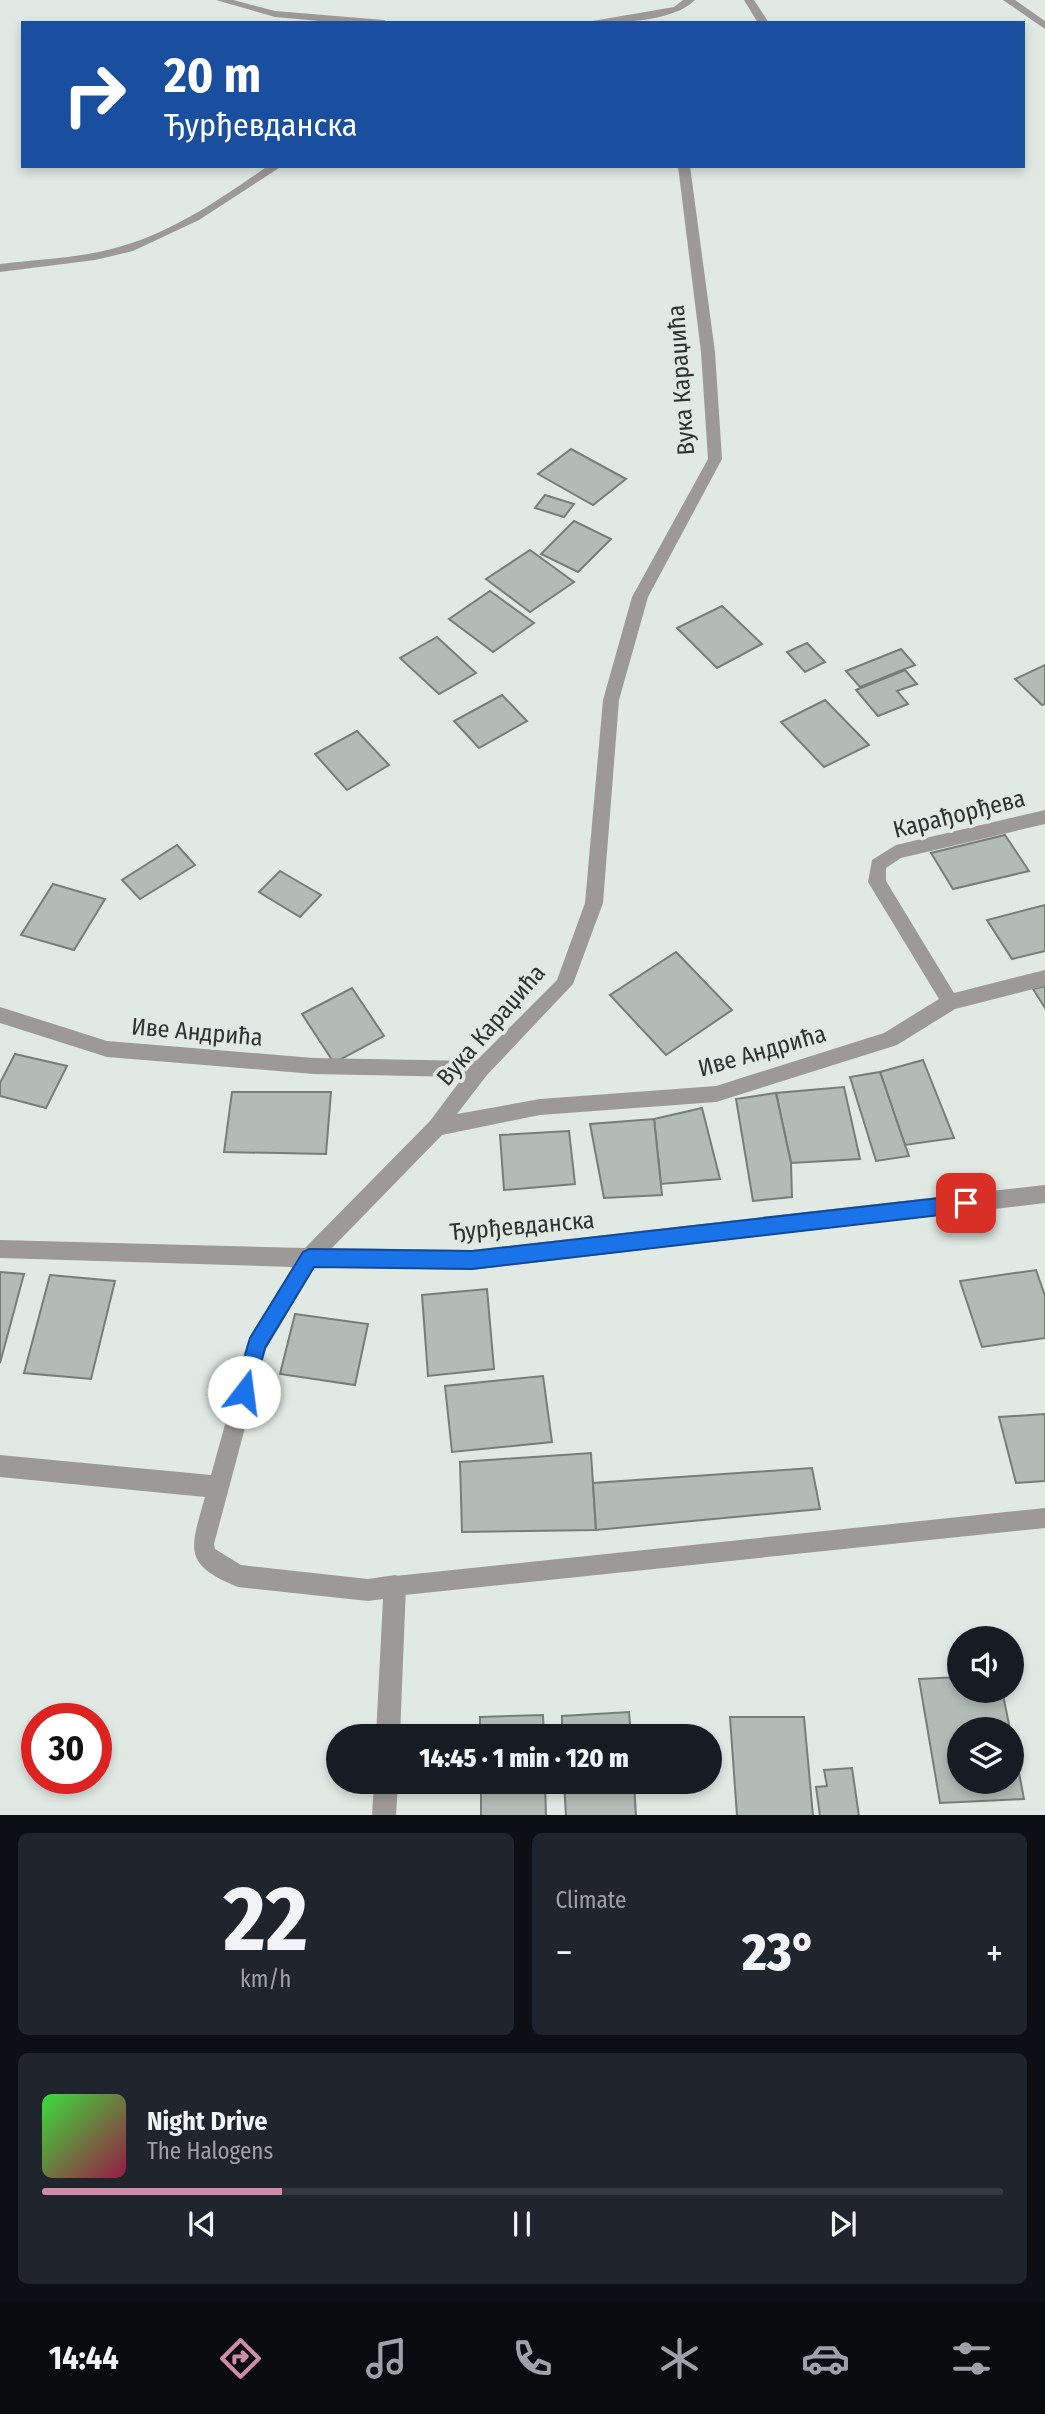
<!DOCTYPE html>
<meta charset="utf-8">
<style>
:root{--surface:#171b24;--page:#20242c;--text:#f1f3f6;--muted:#9ea1a6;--line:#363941;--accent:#cf8ca6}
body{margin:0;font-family:"Fira Sans Condensed",sans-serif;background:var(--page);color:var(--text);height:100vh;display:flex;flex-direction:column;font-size:26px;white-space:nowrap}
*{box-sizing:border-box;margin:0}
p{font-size:23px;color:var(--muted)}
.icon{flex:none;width:38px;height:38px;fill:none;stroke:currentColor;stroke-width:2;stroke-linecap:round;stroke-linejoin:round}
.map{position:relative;height:1815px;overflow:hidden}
.panel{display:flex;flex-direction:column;gap:18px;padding:18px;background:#0d0f14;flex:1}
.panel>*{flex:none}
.banner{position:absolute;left:21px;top:21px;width:1004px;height:147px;border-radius:0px;box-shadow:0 4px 10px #0003;background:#1a4fa0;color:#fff;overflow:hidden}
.tools{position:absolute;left:947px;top:1626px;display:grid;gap:14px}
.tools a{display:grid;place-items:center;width:77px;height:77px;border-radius:50%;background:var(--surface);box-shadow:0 4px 10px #0003;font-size:35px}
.speed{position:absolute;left:21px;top:1703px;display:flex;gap:14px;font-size:35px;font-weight:700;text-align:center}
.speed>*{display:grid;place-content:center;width:91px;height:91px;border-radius:50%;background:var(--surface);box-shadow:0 4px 10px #0003;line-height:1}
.speed .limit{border:10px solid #d22;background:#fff;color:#111}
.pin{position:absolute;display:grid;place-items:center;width:60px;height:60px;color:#fff;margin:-30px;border-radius:14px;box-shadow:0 4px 10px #0006}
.me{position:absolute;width:77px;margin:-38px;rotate:15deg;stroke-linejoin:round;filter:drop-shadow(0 0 5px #0008)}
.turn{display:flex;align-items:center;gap:24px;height:147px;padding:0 28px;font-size:32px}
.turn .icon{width:91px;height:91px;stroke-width:2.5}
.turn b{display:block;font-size:49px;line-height:60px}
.big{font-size:52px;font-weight:800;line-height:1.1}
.panel .card{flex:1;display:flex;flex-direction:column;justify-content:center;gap:10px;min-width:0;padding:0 24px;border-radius:10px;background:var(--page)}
.panel .dial{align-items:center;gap:0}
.dial b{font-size:91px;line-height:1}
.song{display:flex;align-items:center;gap:21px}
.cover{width:84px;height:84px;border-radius:10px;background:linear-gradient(135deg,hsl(120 70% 55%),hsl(340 70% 35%))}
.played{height:7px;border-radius:4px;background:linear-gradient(90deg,var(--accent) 25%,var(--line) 25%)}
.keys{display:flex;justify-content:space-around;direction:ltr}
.heat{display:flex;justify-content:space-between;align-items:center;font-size:38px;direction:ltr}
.panel .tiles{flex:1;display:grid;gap:18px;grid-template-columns:1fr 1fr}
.card:last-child{grid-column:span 2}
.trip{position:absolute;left:326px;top:1724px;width:396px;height:70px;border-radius:35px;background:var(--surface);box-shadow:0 4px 10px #0003;font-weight:800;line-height:70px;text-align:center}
.menu{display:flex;height:112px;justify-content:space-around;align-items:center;background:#090b0e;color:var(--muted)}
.menu .icon{width:49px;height:49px}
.menu .selected{color:var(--accent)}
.menu b{font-size:32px;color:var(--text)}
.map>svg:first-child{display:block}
</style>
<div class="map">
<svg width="1045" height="1816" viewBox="0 0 1045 1816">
<rect width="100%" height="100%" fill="#e0e9e4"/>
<g fill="#b2bbb6" stroke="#767e7a" stroke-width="2">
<polygon points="571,449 626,479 593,505 538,474"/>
<polygon points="545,495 574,504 564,517 535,508"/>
<polygon points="574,521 611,539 578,572 541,554"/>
<polygon points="530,550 574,582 530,612 486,579"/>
<polygon points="490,591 534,623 493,652 449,619"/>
<polygon points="722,606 762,644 717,668 677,628"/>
<polygon points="437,637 476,673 439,694 400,658"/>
<polygon points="807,643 825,662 805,672 787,652"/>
<polygon points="901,649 915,665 860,687 846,671"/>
<polygon points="1045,665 1045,704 1042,705 1015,679"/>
<polygon points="905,670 917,684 897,691 908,704 878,716 856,690"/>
<polygon points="502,695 527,721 479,748 454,721"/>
<polygon points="825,700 869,745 824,767 781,722"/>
<polygon points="357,731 389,765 347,790 315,754"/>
<polygon points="1005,835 1029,871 953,889 931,853"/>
<polygon points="177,845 195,865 140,899 122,880"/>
<polygon points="280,871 321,895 300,917 259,892"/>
<polygon points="53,884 105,899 74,950 21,935"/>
<polygon points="1045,905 1045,951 1012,959 987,920"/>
<polygon points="676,952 732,1010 666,1055 610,995"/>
<polygon points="1045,986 1045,1008 1033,989"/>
<polygon points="352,988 384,1036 334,1063 302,1014"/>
<polygon points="15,1054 67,1066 46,1108 0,1096 0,1083"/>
<polygon points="923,1060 954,1138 905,1145 880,1072"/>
<polygon points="880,1072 905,1145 909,1156 876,1161 850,1077"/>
<polygon points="844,1087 860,1159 791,1163 776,1093"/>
<polygon points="232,1092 331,1092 326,1154 224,1152"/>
<polygon points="776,1093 791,1163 792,1197 753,1201 736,1099"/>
<polygon points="702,1108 720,1179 661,1184 654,1119"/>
<polygon points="654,1119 662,1195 604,1198 590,1124"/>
<polygon points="569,1131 575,1184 504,1190 500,1135"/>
<polygon points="1036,1270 1045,1296 1045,1338 982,1347 960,1281"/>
<polygon points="0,1272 24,1274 0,1363"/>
<polygon points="50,1275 115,1281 91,1379 24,1373"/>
<polygon points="487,1289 494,1369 428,1376 422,1295"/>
<polygon points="295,1314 368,1324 355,1385 280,1374"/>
<polygon points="543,1376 552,1442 452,1452 445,1386"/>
<polygon points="1045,1414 1045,1481 1016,1483 999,1417"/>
<polygon points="591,1453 596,1530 462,1532 460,1462"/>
<polygon points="812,1468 820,1509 596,1530 593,1483"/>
<polygon points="959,1677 959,1690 1002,1690 1010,1729 959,1729 959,1782 1012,1782 1012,1736 1024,1799 940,1803 919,1679"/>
<polygon points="629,1712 631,1736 562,1736 562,1716"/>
<polygon points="543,1715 544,1736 480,1736 480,1717"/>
<polygon points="730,1717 804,1717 813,1816 737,1816"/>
<polygon points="852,1768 859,1816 820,1816 816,1787 827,1786 824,1770"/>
<polygon points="481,1782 545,1782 546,1816 481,1816"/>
<polygon points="564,1782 634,1782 636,1816 566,1816"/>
</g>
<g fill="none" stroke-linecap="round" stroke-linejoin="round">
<polygon fill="#9d9999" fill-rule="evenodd" points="1045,1508 1045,1528 395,1596 388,1593 385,1586 388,1579 395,1576"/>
<g fill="#9d9999" fill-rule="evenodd">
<polygon points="216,0 233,0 275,11 384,20 389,23 342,23 275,17"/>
<path d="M683,0H695C673,23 612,23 581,23L674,7Z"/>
<polygon points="744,0 754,0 769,23 758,23"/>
<polygon points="1003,0 1015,0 1045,21 1045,29"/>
<path d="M268,166H282L199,220L133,251L95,260L0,272V264C40,259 83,258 122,246C175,231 223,197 268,166Z"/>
<path d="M678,166H690L715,352L722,459L648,597L619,700L603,903L573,984L487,1075L457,1114L540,1099L716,1086L884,1033L939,999L868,882L872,860L896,845L1045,810V824L901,858L886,868V881L954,993L1045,970V986L955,1009L897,1045L716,1102L540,1115L442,1135L332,1248L472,1250L1045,1185V1203L472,1270L315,1267L266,1349L214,1544L215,1549L241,1565L368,1579L395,1575L403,1578L406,1586L400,1736H376L383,1599L368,1601L238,1587C181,1564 191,1548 205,1497L0,1477V1455L211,1475L247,1345L293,1267L0,1258V1240L305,1248L430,1121L463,1077L314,1074L107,1057L0,1023V1007L107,1041L314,1058L476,1061L557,980L585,903L603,700L632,597L708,459L701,352Z"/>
<polygon points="374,1782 398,1782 396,1816 372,1816"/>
</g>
</g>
<polygon fill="#1a73e8" stroke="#114b97" stroke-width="2" points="966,1195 972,1198 975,1203 972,1209 966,1212 472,1269 314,1267 265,1348 251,1399 244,1402 237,1399 234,1392 250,1338 303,1252 309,1249 472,1251"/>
<g text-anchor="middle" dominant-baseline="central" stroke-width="7" stroke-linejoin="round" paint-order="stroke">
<g font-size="24" fill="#2e3230" stroke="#e0e9e4">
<text transform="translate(681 380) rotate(-94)">Вука Караџића</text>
<text transform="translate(959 814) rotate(-14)">Карађорђева</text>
<text transform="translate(491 1025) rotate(-49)">Вука Караџића</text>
<text transform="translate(197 1032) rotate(5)">Иве Андрића</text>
<text transform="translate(762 1051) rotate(-16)">Иве Андрића</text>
<text transform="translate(522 1226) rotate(-5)">Ђурђевданска</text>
</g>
</g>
</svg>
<div class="tools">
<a><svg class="icon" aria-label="sound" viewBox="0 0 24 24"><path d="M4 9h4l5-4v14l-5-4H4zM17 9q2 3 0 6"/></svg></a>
<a><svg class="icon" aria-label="layers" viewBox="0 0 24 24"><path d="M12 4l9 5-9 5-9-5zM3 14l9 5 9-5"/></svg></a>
</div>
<div class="speed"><div class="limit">30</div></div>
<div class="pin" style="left:966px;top:1203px;background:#d93025"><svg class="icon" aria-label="arrive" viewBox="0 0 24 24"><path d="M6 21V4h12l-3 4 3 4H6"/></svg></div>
<svg class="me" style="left:244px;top:1392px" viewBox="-20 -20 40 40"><circle r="19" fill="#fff"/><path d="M0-13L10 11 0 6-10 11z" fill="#1a73e8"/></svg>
<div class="trip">14:45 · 1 min · 120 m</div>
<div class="banner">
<div class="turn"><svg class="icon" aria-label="right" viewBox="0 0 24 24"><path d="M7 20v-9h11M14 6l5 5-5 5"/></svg><div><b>20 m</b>Ђурђевданска</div></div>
</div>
</div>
<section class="panel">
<div class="tiles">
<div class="card dial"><b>22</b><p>km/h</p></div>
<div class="card"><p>Climate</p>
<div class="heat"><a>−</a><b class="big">23°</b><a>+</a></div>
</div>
<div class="card">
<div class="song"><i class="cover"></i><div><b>Night Drive</b><p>The Halogens</p></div></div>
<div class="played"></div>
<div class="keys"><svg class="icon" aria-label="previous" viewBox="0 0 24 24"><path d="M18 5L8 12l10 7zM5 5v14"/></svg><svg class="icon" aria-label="pause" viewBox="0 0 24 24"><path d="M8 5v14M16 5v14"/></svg><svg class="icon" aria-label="next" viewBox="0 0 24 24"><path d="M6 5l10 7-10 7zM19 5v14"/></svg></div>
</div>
</div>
</section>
<nav class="menu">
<b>14:44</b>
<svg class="icon selected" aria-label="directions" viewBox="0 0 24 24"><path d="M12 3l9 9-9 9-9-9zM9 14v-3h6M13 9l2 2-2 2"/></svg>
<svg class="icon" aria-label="music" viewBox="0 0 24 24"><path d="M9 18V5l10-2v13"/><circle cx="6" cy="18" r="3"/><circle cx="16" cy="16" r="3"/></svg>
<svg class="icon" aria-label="phone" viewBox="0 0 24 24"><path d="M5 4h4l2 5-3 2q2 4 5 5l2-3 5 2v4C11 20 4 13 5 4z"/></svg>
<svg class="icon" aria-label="climate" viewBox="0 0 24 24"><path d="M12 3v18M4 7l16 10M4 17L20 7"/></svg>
<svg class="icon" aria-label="car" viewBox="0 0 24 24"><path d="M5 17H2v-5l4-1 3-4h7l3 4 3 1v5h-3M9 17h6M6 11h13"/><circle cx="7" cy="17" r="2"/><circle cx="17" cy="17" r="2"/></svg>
<svg class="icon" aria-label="filters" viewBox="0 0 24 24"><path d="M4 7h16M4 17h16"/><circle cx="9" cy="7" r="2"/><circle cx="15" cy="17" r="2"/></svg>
</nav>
